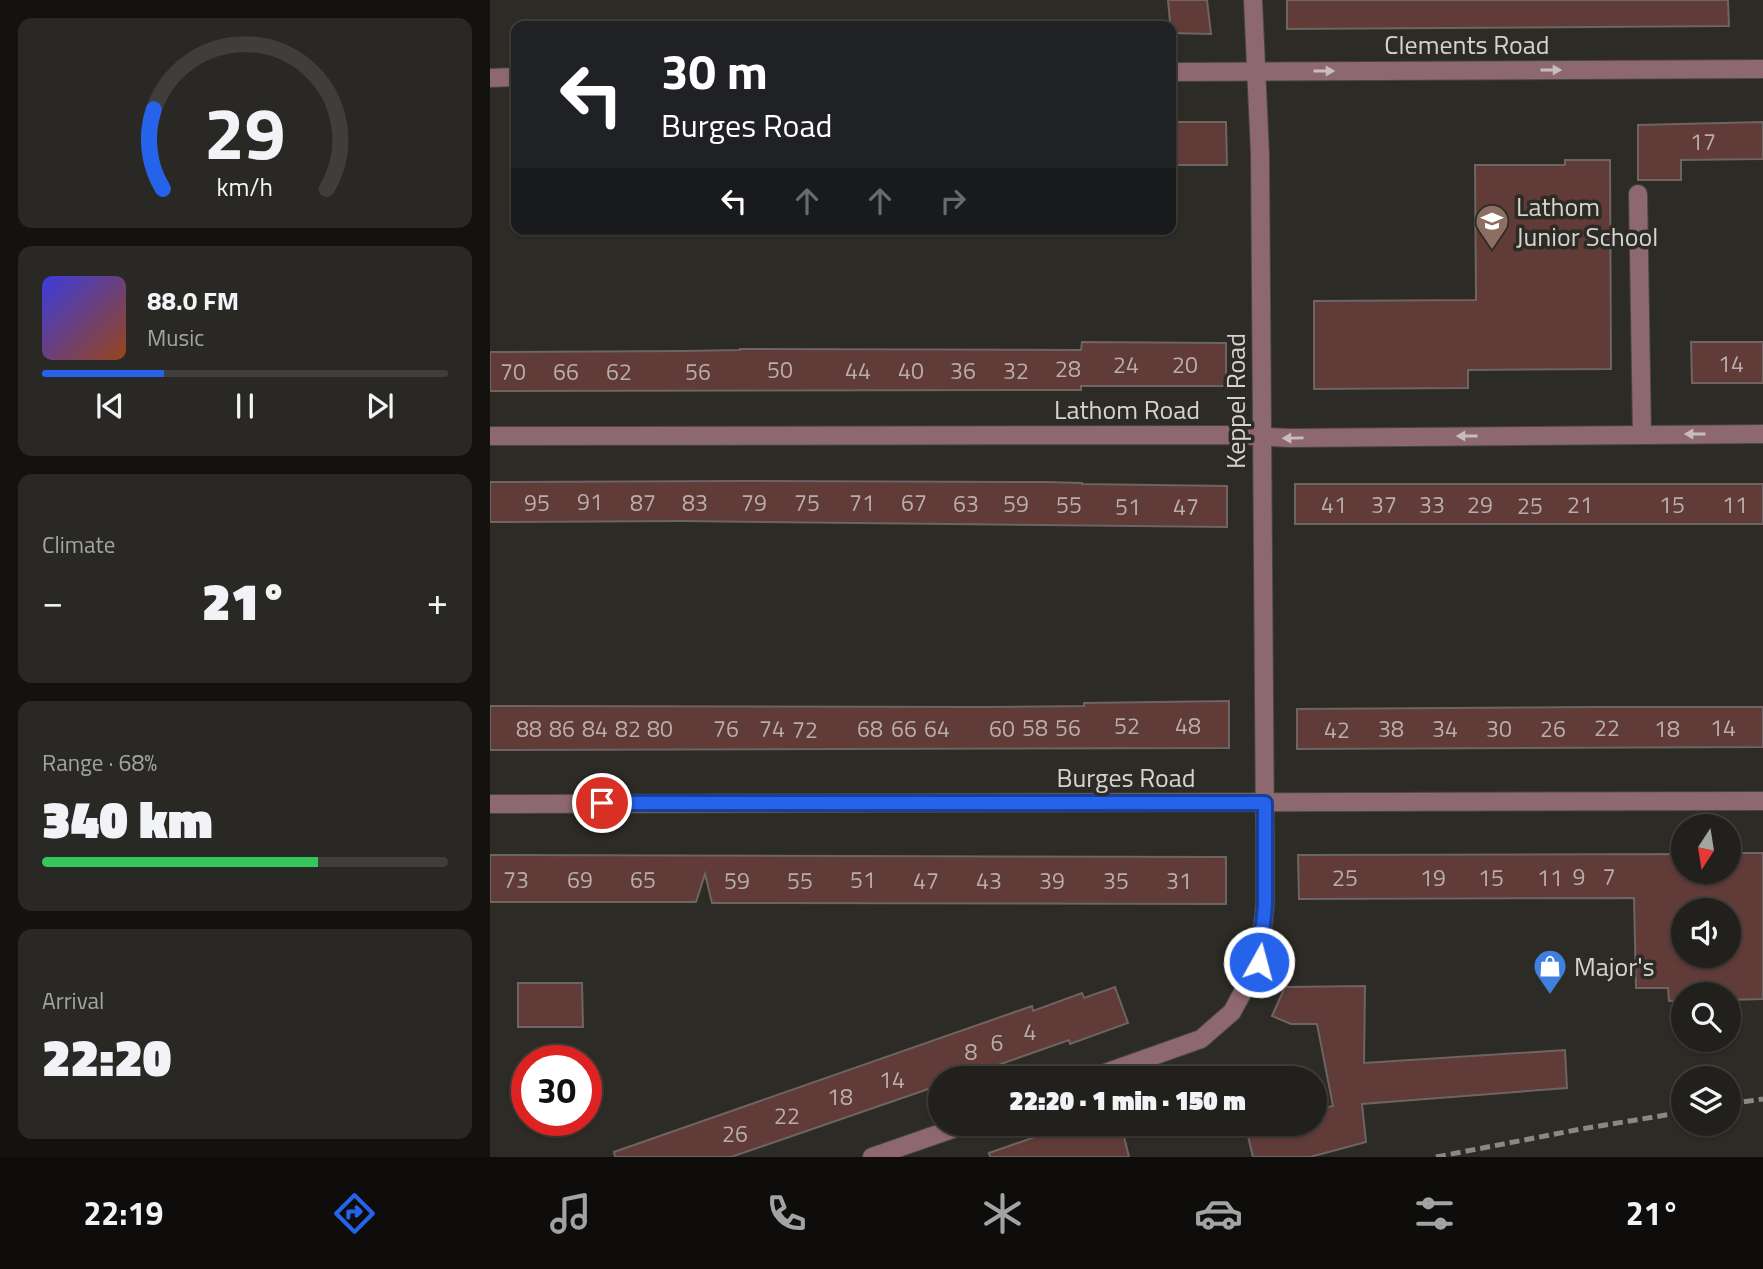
<!DOCTYPE html>
<meta charset="utf-8">
<style>
:root{--surface:#22201c;--page:#2a2825;--text:#f1f3f6;--muted:#a2a3a3;--line:#3f3e3b;--accent:#2563eb}
body{margin:0;font-family:"Titillium Web",sans-serif;background:var(--page);color:var(--text);height:100vh;display:flex;flex-direction:column;font-size:26px;white-space:nowrap}
*{box-sizing:border-box;margin:0}
p{font-size:23px;color:var(--muted)}
.icon{flex:none;width:38px;height:38px;fill:none;stroke:currentColor;stroke-width:2;stroke-linecap:round;stroke-linejoin:round}
.map{position:relative;flex:1;overflow:hidden}
.panel{display:flex;flex-direction:column;gap:18px;padding:18px;background:#13120f;width:490px}
.panel>*{flex:none}
.banner{position:absolute;left:21px;top:21px;width:665px;height:214px;border-radius:14px;box-shadow:0 2px 5px #0004,0 0 0 2px var(--line);background:#202124;color:#fff;overflow:hidden}
.needle{width:46px;rotate:192deg}
.controls{position:absolute;left:1181px;top:814px;display:grid;gap:14px}
.controls a{display:grid;place-items:center;width:70px;height:70px;border-radius:50%;background:var(--surface);box-shadow:0 2px 5px #0004,0 0 0 2px var(--line);font-size:35px}
.speed{position:absolute;left:21px;top:1045px;display:flex;gap:14px;font-size:35px;font-weight:700;text-align:center}
.speed>*{display:grid;place-content:center;width:91px;height:91px;border-radius:50%;background:var(--surface);box-shadow:0 2px 5px #0004,0 0 0 2px var(--line);line-height:1}
.speed .limit{border:10px solid #d22;background:#fff;color:#111}
.pin{position:absolute;display:grid;place-items:center;width:60px;height:60px;color:#fff;margin:-30px;border:4px solid #fff;border-radius:50%;box-shadow:0 2px 7px #0007}
.me{position:absolute;width:77px;margin:-38px;rotate:7deg;stroke-linejoin:round;filter:drop-shadow(0 0 5px #0008)}
.turn{display:flex;align-items:center;gap:24px;height:147px;padding:0 35px;font-size:32px}
.turn .icon{width:91px;height:91px;stroke-width:2.5}
.turn b{display:block;font-size:49px;line-height:60px}
.lanes{display:flex;align-items:center;height:66px;padding:0 35px;background:#0003;justify-content:center;gap:35px;direction:ltr}
.lanes .off{opacity:.35}
.big{font-size:52px;font-weight:800;line-height:1.1}
.panel .tile{flex:1;display:flex;flex-direction:column;justify-content:center;gap:10px;min-width:0;padding:0 24px;border-radius:14px;background:var(--page)}
.panel .dial{align-items:center;gap:0}
.dial svg{height:182px;overflow:visible;fill:none;stroke:var(--line);stroke-width:7;stroke-linecap:round;text-anchor:middle}
.dial text{fill:var(--text);stroke:none}
.song{display:flex;align-items:center;gap:21px}
.cover{width:84px;height:84px;border-radius:10px;background:linear-gradient(135deg,hsl(240 70% 55%),hsl(20 70% 35%))}
.played{height:7px;border-radius:4px;background:linear-gradient(90deg,var(--accent) 30%,var(--line) 30%)}
.keys{display:flex;justify-content:space-around;direction:ltr}
.heat{display:flex;justify-content:space-between;align-items:center;font-size:38px;direction:ltr}
.charge{height:10px;border-radius:5px;background:linear-gradient(90deg,#34c759 68%,var(--line) 0)}
.trip{position:absolute;left:438px;top:1066px;width:399px;height:70px;border-radius:35px;background:var(--surface);box-shadow:0 2px 5px #0004,0 0 0 2px var(--line);font-weight:800;line-height:70px;text-align:center}
.tab-bar{display:flex;height:112px;justify-content:space-around;align-items:center;background:#0e0d0b;color:var(--muted)}
.tab-bar .icon{width:49px;height:49px}
.tab-bar .active{color:var(--accent)}
.tab-bar b{font-size:32px;color:var(--text)}
main{display:flex;flex:1;min-height:0}
.map>svg:first-child{display:block}
</style>
<main>
<section class="panel">
<div class="tile dial"><svg viewBox="0 0 100 80">
<path d="M14 69A42 42 0 1 1 86 69"/>
<path d="M14 69A42 42 0 0 1 10 34" stroke="#2563eb"/>
<text x="50" y="56" font-size="32" font-weight="700">29</text>
<text x="50" y="72" font-size="11">km/h</text>
</svg></div>
<div class="tile">
<div class="song"><i class="cover"></i><div><b>88.0 FM</b><p>Music</p></div></div>
<div class="played"></div>
<div class="keys"><svg class="icon" aria-label="previous" viewBox="0 0 24 24"><path d="M18 5L8 12l10 7zM5 5v14"/></svg><svg class="icon" aria-label="pause" viewBox="0 0 24 24"><path d="M8 5v14M16 5v14"/></svg><svg class="icon" aria-label="next" viewBox="0 0 24 24"><path d="M6 5l10 7-10 7zM19 5v14"/></svg></div>
</div>
<div class="tile"><p>Climate</p>
<div class="heat"><a>−</a><b class="big">21°</b><a>+</a></div>
</div>
<div class="tile"><p>Range · 68%</p><b class="big">340 km</b><div class="charge"></div></div>
<div class="tile"><p>Arrival</p><b class="big">22:20</b></div>
</section>
<div class="map">
<svg width="1273" height="1157" viewBox="0 0 1273 1157">
<rect width="100%" height="100%" fill="#2d2b25"/>
<g fill="#603b38" stroke="#6d6463" stroke-width="2" fill-rule="evenodd">
<polygon points="678,0 717,0 721,34 681,33"/>
<polygon points="797,0 1238,0 1239,26 797,29"/>
<polygon points="681,122 736,122 737,165 681,165"/>
<polygon points="1273,122 1273,159 1191,160 1191,180 1148,180 1148,125"/>
<polygon points="1075,160 1120,160 1121,369 978,370 978,388 824,389 824,301 986,300 985,165 1075,165"/>
<polygon points="592,342 736,343 736,386 591,386 591,390 0,391 0,352 194,351 250,350 250,349 591,350"/>
<polygon points="1201,342 1273,342 1273,383 1202,383"/>
<polygon points="250,481 556,482 592,483 592,484 737,486 737,527 192,521 0,522 0,482"/>
<rect x="805" y="484" width="468" height="40"/>
<polygon points="739,701 739,748 0,750 0,706 496,707 594,706 594,703"/>
<polygon points="1104,707 1273,707 1273,747 807,749 807,709"/>
<path d="M1239,853H1273V999L1239,1000V994H1194V1000L1179,1001L1178,988H1146L1144,898L809,899L808,855L1194,854V872H1239ZM1194,910H1239V956H1194Z"/>
<polygon points="0,855 736,857 736,904 222,903 215,874 206,902 0,902"/>
<polygon points="28,983 92,983 93,1027 28,1027"/>
<polygon points="875,986 874,1063 1075,1050 1077,1088 872,1104 876,1142 820,1157 763,1157 755,1124 824,1124 824,1110 843,1106 827,1024 801,1024 782,1016 795,987"/>
<polygon points="625,987 638,1023 580,1044 579,1040 471,1078 450,1078 450,1085 241,1157 125,1157 124,1152 542,1006 543,1011 592,993 594,998"/>
<polygon points="582,1124 631,1124 639,1157 500,1157 499,1153"/>
</g>
<g fill="none" stroke-linecap="round" stroke-linejoin="round">
<defs>
<g id="minor">
<polyline points="681,72 1273,69"/>
<polyline points="0,78 26,77"/>
<polyline points="1148,194 1152,435"/>
<polyline points="0,436 745,435 799,438 1273,434"/>
<polyline points="0,804 1273,801"/>
<polyline points="601,1078 711,1039 742,1012 769,962 775,905 775,833 770,154 763,0"/>
<polyline points="382,1157 477,1124"/>
</g>
</defs>
<use href="#minor" stroke="#484640" stroke-width="20"/>
<use href="#minor" stroke="#8e6871" stroke-width="18"/>
<g stroke="#8a8883" stroke-width="5" stroke-dasharray="10 5" stroke-linecap="butt">
<polyline points="1239,1104 1273,1099"/>
<polyline points="946,1157 1091,1129 1194,1112"/>
</g>
</g>
<defs><path id="oneway-solid" d="M-6-.8H1V-3.2L6.5 0L1 3.2V.8H-6Z" transform="scale(1.75)"/></defs>
<g fill="#c7bebc">
<use href="#oneway-solid" transform="translate(1061 70)"/>
<use href="#oneway-solid" transform="translate(834 71)"/>
<use href="#oneway-solid" transform="translate(1205 434) rotate(180)"/>
<use href="#oneway-solid" transform="translate(977 436) rotate(180)"/>
<use href="#oneway-solid" transform="translate(803 438) rotate(179)"/>
</g>
<g fill="none" stroke-linecap="round" stroke-linejoin="round">
<defs>
<polyline id="route" points="112,803 775,803 775,905 769,962"/>
</defs>
<use href="#route" stroke="#184099" stroke-width="18"/>
<use href="#route" stroke="#2563eb" stroke-width="12"/>
</g>
<defs>
<symbol id="school-pin" viewBox="-11 -11 22 30"><path d="M0 17L-7.5 6A9.5 9.5 0 1 1 7.5 6Z" fill="#8d6e63" stroke="#2d2b25"/><path d="M0-5L7-2L0 1L-7-2ZM-4 1L0 2.5L4 1V4Q0 6-4 4Z" fill="#fff"/></symbol>
<symbol id="shop-pin" viewBox="-11 -11 22 30"><path d="M0 17L-7.5 6A9.5 9.5 0 1 1 7.5 6Z" fill="#3f7fe0" stroke="#2d2b25"/><path d="M-5-2.5h2.3a2.7 3.5 0 0 1 5.4 0H5L5.5 6h-11ZM-1.5-2.5h3a1.5 2.3 0 0 0-3 0Z" fill="#fff"/></symbol>
</defs>
<g fill-rule="evenodd">
<use href="#school-pin" x="983" y="202" width="38" height="52"/>
<use href="#shop-pin" x="1041" y="947" width="38" height="52"/>
</g>
<g text-anchor="middle" dominant-baseline="central" stroke-width="7" stroke-linejoin="round" paint-order="stroke">
<g font-size="23" fill="#b8ada9">
<text x="1213" y="141">17</text>
<text x="1241" y="363">14</text>
<text x="636" y="364">24</text>
<text x="695" y="364">20</text>
<text x="578" y="368">28</text>
<text x="290" y="369">50</text>
<text x="368" y="370">44</text>
<text x="421" y="370">40</text>
<text x="473" y="370">36</text>
<text x="526" y="370">32</text>
<text x="23" y="371">70</text>
<text x="76" y="371">66</text>
<text x="129" y="371">62</text>
<text x="208" y="371">56</text>
<text x="100" y="501">91</text>
<text x="47" y="502">95</text>
<text x="153" y="502">87</text>
<text x="205" y="502">83</text>
<text x="264" y="502">79</text>
<text x="317" y="502">75</text>
<text x="372" y="502">71</text>
<text x="424" y="502">67</text>
<text x="476" y="503">63</text>
<text x="526" y="503">59</text>
<text x="579" y="504">55</text>
<text x="844" y="504">41</text>
<text x="894" y="504">37</text>
<text x="942" y="504">33</text>
<text x="990" y="504">29</text>
<text x="1090" y="504">21</text>
<text x="1182" y="504">15</text>
<text x="1245" y="504">11</text>
<text x="1040" y="505">25</text>
<text x="638" y="506">51</text>
<text x="696" y="506">47</text>
<text x="637" y="725">52</text>
<text x="698" y="725">48</text>
<text x="545" y="727">58</text>
<text x="578" y="727">56</text>
<text x="1117" y="727">22</text>
<text x="1233" y="727">14</text>
<text x="39" y="728">88</text>
<text x="72" y="728">86</text>
<text x="105" y="728">84</text>
<text x="138" y="728">82</text>
<text x="170" y="728">80</text>
<text x="236" y="728">76</text>
<text x="282" y="728">74</text>
<text x="380" y="728">68</text>
<text x="414" y="728">66</text>
<text x="447" y="728">64</text>
<text x="512" y="728">60</text>
<text x="901" y="728">38</text>
<text x="955" y="728">34</text>
<text x="1009" y="728">30</text>
<text x="1063" y="728">26</text>
<text x="1177" y="728">18</text>
<text x="315" y="729">72</text>
<text x="847" y="729">42</text>
<text x="1089" y="876">9</text>
<text x="1119" y="876">7</text>
<text x="855" y="877">25</text>
<text x="943" y="877">19</text>
<text x="1001" y="877">15</text>
<text x="1060" y="877">11</text>
<text x="26" y="879">73</text>
<text x="90" y="879">69</text>
<text x="153" y="879">65</text>
<text x="373" y="879">51</text>
<text x="247" y="880">59</text>
<text x="310" y="880">55</text>
<text x="436" y="880">47</text>
<text x="499" y="880">43</text>
<text x="562" y="880">39</text>
<text x="626" y="880">35</text>
<text x="689" y="880">31</text>
<text x="540" y="1031">4</text>
<text x="507" y="1042">6</text>
<text x="481" y="1051">8</text>
<text x="402" y="1079">14</text>
<text x="350" y="1096">18</text>
<text x="297" y="1115">22</text>
<text x="245" y="1133">26</text>
</g>
<g font-size="26" fill="#d5d3cf" stroke="#2d2b25">
<text x="977" y="44">Clements Road</text>
<text transform="translate(745 401) rotate(-90)">Keppel Road</text>
<text x="637" y="409">Lathom Road</text>
<text x="636" y="777">Burges Road</text>
</g>
<g font-size="26" fill="#d5d3cf" stroke="#2d2b25" text-anchor="start">
<text x="1026" y="206">Lathom<tspan x="1026" dy="30">Junior School</tspan></text>
<text x="1084" y="966">Major's</text>
</g>
</g>
</svg>
<div class="controls">
<a><svg class="needle" viewBox="-14 -14 28 28"><path d="M0-13l5 13h-10z" fill="#e53935"/><path d="M0 13l5-13h-10z" fill="#a2a3a3"/></svg></a>
<a><svg class="icon" aria-label="sound" viewBox="0 0 24 24"><path d="M4 9h4l5-4v14l-5-4H4zM17 9q2 3 0 6"/></svg></a>
<a><svg class="icon" aria-label="search" viewBox="0 0 24 24"><circle cx="10" cy="10" r="6"/><path d="M15 15l6 6"/></svg></a>
<a><svg class="icon" aria-label="layers" viewBox="0 0 24 24"><path d="M12 4l9 5-9 5-9-5zM3 14l9 5 9-5"/></svg></a>
</div>
<div class="speed"><div class="limit">30</div></div>
<div class="pin" style="left:112px;top:803px;background:#d93025"><svg class="icon" aria-label="arrive" viewBox="0 0 24 24"><path d="M6 21V4h12l-3 4 3 4H6"/></svg></div>
<svg class="me" style="left:769px;top:962px" viewBox="-20 -20 40 40"><circle r="17" fill="#2563eb" stroke="#fff" stroke-width="3"/><path d="M0-11L8 9 0 5-8 9z" fill="#fff"/></svg>
<div class="trip">22:20 · 1 min · 150 m</div>
<div class="banner">
<div class="turn"><svg class="icon" aria-label="left" viewBox="0 0 24 24"><path d="M17 20v-9H6M10 6l-5 5 5 5"/></svg><div><b>30 m</b>Burges Road</div></div>
<div class="lanes"><svg class="icon" aria-label="left" viewBox="0 0 24 24"><path d="M17 20v-9H6M10 6l-5 5 5 5"/></svg><svg class="icon off" aria-label="ahead" viewBox="0 0 24 24"><path d="M12 20V5M6 11l6-6 6 6"/></svg><svg class="icon off" aria-label="ahead" viewBox="0 0 24 24"><path d="M12 20V5M6 11l6-6 6 6"/></svg><svg class="icon off" aria-label="right" viewBox="0 0 24 24"><path d="M7 20v-9h11M14 6l5 5-5 5"/></svg></div>
</div>
</div>
</main>
<nav class="tab-bar">
<b>22:19</b>
<svg class="icon active" aria-label="directions" viewBox="0 0 24 24"><path d="M12 3l9 9-9 9-9-9zM9 14v-3h6M13 9l2 2-2 2"/></svg>
<svg class="icon" aria-label="music" viewBox="0 0 24 24"><path d="M9 18V5l10-2v13"/><circle cx="6" cy="18" r="3"/><circle cx="16" cy="16" r="3"/></svg>
<svg class="icon" aria-label="phone" viewBox="0 0 24 24"><path d="M5 4h4l2 5-3 2q2 4 5 5l2-3 5 2v4C11 20 4 13 5 4z"/></svg>
<svg class="icon" aria-label="climate" viewBox="0 0 24 24"><path d="M12 3v18M4 7l16 10M4 17L20 7"/></svg>
<svg class="icon" aria-label="car" viewBox="0 0 24 24"><path d="M5 17H2v-5l4-1 3-4h7l3 4 3 1v5h-3M9 17h6M6 11h13"/><circle cx="7" cy="17" r="2"/><circle cx="17" cy="17" r="2"/></svg>
<svg class="icon" aria-label="filters" viewBox="0 0 24 24"><path d="M4 7h16M4 17h16"/><circle cx="9" cy="7" r="2"/><circle cx="15" cy="17" r="2"/></svg>
<b>21°</b>
</nav>
